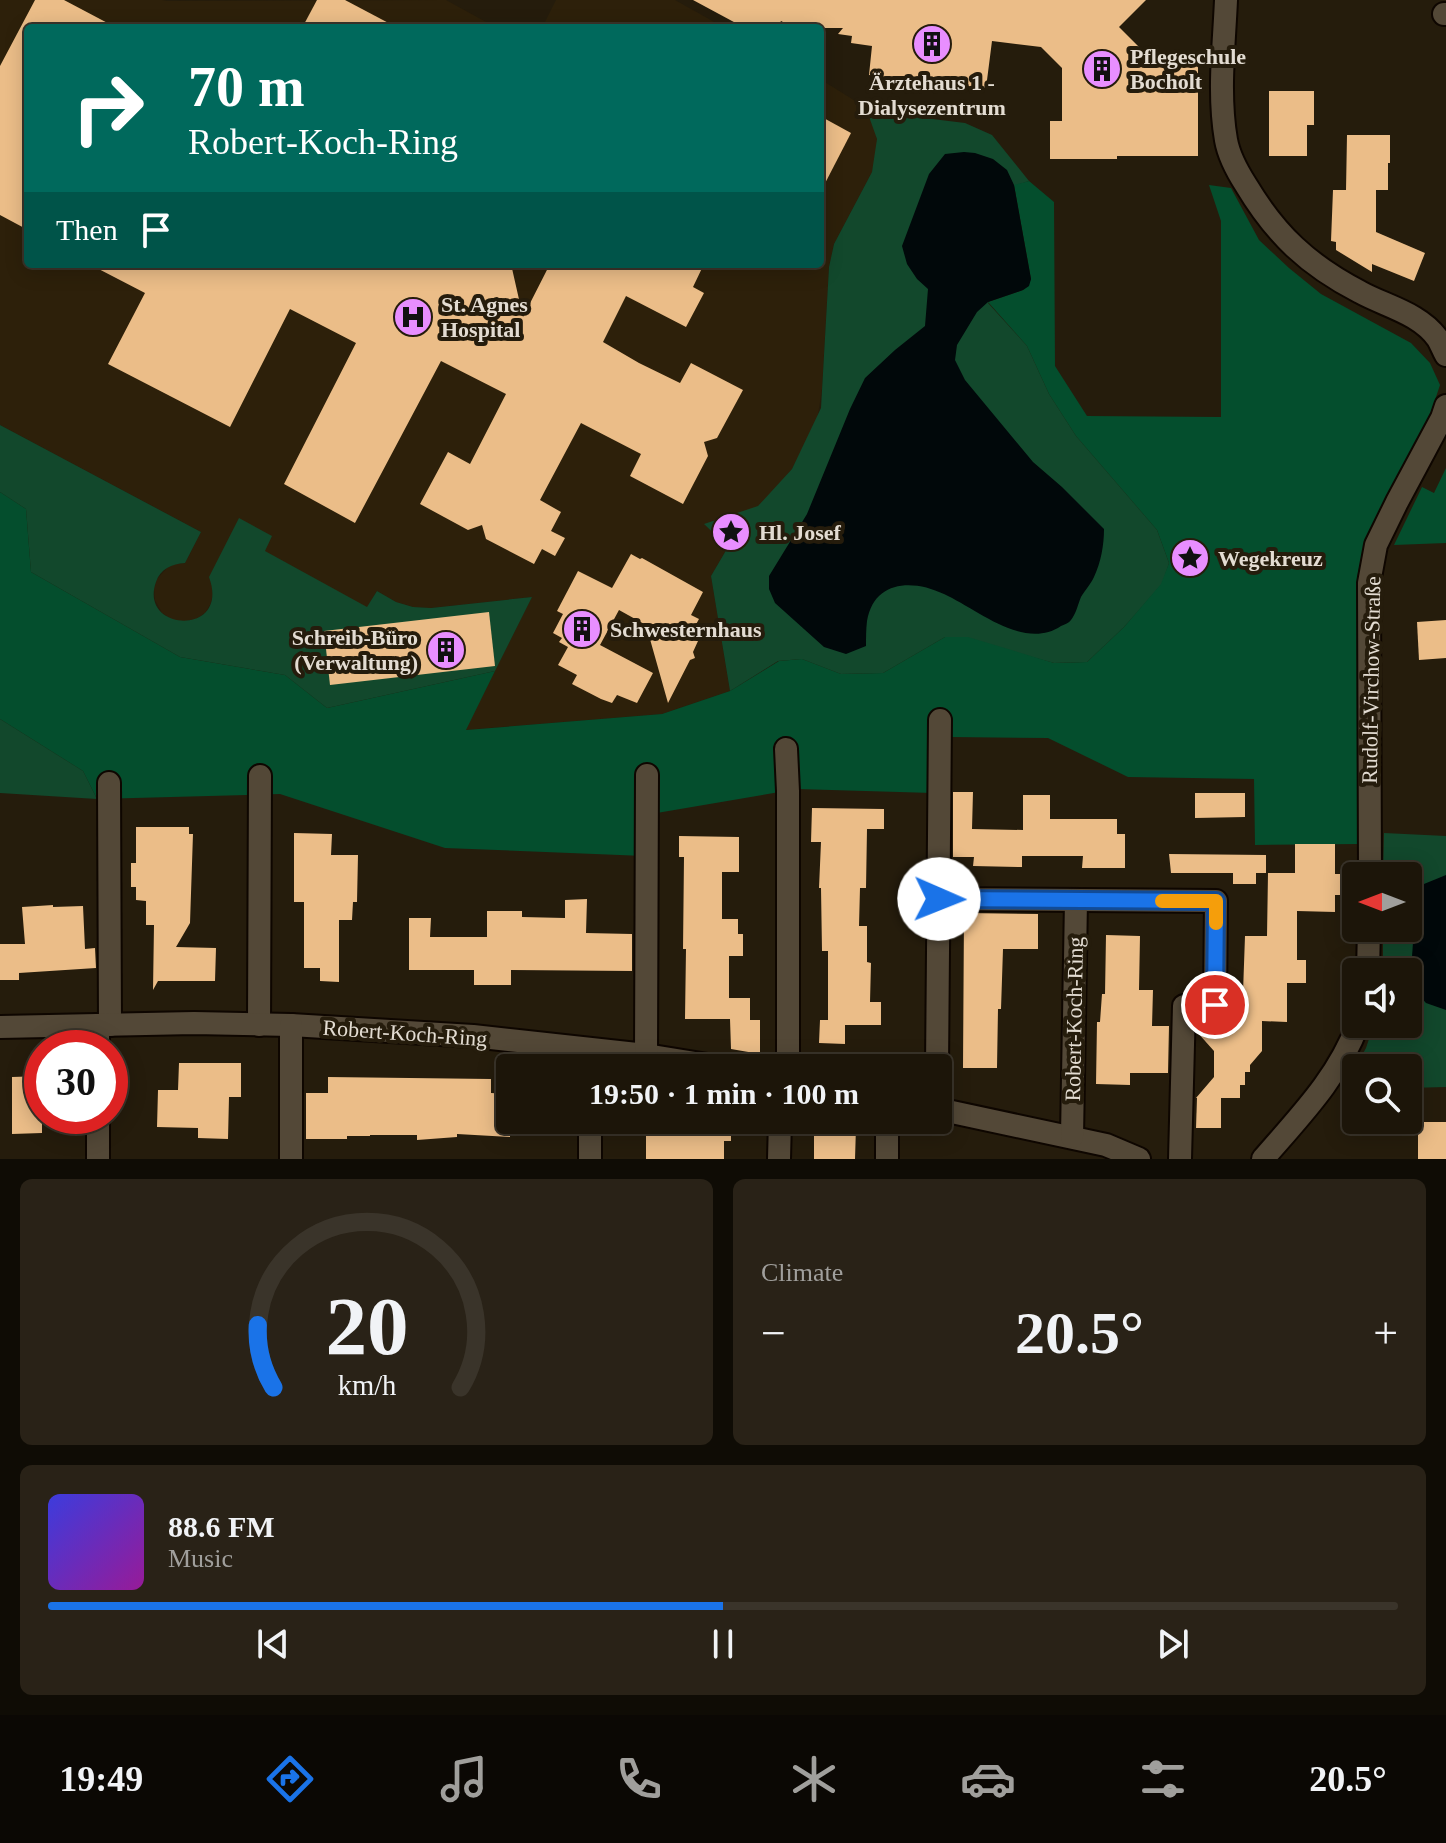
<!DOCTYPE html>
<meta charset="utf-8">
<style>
:root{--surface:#1c1509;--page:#292217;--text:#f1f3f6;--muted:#a09f9c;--line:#3a342a;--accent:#1a73e8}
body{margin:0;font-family:Georgia,serif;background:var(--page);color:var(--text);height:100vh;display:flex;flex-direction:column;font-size:30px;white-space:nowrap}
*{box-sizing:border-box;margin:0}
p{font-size:26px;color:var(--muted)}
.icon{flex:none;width:44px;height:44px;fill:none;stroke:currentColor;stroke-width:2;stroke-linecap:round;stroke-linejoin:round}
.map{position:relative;height:1159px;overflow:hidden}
.side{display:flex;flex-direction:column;gap:20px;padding:20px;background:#0f0c05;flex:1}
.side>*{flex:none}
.guide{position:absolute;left:24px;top:24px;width:800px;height:244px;border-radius:8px;box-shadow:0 4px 20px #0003,0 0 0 2px var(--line);background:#00695c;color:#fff;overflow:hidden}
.needle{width:52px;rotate:270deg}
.controls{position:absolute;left:1342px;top:862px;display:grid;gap:16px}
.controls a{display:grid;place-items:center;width:80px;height:80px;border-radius:8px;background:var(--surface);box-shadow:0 4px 20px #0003,0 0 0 2px var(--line);font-size:40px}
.speed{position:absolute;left:24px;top:1030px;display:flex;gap:16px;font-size:40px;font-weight:700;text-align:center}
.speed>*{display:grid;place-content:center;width:104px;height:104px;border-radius:50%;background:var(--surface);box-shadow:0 4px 20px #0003,0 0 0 2px var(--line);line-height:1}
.speed .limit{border:12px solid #d22;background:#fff;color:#111}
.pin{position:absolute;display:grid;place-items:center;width:68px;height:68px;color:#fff;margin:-34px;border:4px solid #fff;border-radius:50%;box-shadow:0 2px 8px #0007}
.me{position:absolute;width:88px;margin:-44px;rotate:91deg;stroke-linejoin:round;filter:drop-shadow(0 0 6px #0008)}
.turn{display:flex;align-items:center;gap:28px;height:168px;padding:0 32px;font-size:36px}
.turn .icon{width:104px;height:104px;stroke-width:2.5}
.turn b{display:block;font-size:56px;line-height:68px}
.then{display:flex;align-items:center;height:76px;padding:0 32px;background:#0003;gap:16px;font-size:30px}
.big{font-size:60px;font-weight:600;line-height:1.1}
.side .tile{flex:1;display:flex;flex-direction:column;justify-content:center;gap:12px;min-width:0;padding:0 28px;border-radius:12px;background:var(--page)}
.side .dial{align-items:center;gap:0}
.dial svg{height:208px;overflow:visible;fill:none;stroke:var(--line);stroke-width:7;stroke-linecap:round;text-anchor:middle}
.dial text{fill:var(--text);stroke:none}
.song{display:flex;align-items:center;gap:24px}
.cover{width:96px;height:96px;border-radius:12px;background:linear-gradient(135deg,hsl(240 70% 55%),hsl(300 70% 35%))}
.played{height:8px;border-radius:4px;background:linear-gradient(90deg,var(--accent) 50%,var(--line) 50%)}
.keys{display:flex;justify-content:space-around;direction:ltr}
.heat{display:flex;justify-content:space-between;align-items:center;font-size:44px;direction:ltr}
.side .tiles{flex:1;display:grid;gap:20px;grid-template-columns:1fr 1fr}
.tile:last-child{grid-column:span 2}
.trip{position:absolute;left:496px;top:1054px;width:456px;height:80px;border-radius:8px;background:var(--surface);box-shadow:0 4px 20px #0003,0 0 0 2px var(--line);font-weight:600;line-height:80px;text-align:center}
.menu{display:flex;height:128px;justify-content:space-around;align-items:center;background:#0b0804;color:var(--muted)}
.menu .icon{width:56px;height:56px}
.menu .on{color:var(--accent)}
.menu b{font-size:36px;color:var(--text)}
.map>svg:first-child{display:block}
</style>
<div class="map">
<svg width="1446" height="1159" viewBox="0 0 1446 1159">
<rect width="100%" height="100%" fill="#251c0c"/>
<g fill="#2d200a">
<polygon points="0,0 162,0 167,1 446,0 497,28 28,28 28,264 820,264 820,79 860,104 867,111 875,129 877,139 876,157 872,172 834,244 829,267 822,389 817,421 792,469 728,547 711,576 730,691 662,714 465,730 532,597 431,608 413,607 396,602 377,591 367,608 264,551 212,586 213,595 210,605 205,613 196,619 181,622 173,620 162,613 155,600 154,589 157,579 167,568 175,564 185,563 201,532 0,425"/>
<polygon points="556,0 675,0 725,28 542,28"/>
</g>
<g fill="#12482c">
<polygon points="867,111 965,123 992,135 1029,181 1014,186 988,303 1027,346 1049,394 1076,436 1157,530 1169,563 1162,584 1124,627 1087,662 1054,663 1014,652 945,637 883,673 841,674 802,659 778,661 730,691 711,576 728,547 704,524 758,506 792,469 821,408 829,267 834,244 872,172 877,139"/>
<path d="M0,425L201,532L185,563C172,564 160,569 156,582C138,632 231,637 209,577L239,518L272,536L265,551L367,607L377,591L396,602L413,607L431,608L532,597L495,671L327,708L285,675L180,657L31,572L26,509L0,492Z"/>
<polygon points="0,719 83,771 97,799 0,793"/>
<polygon points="1384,833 1446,836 1446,1087 1408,1088 1408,1068 1356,1068 1356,1090 1343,1090 1366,1048 1374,1024 1408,1024 1408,972 1383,972 1383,928 1408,928 1408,876 1383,876"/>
</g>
<g fill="#044e2d">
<polygon points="1029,181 1054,202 1055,366 1087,416 1221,417 1221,221 1209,185 1231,188 1259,240 1289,268 1321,294 1411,343 1430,363 1440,385 1430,415 1365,540 1357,578 1359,844 1255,845 1254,779 1128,777 1048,738 950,737 933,793 797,789 645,815 644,856 445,848 280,794 97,799 83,771 0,719 0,492 26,509 31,572 180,657 285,675 327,708 495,671 466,730 662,714 730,691 779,661 802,659 841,674 883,673 945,637 968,637 1054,663 1087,662 1124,627 1161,584 1169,563 1157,530 1076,436 1049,394 1027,346 988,302 1023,290 1028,286 1031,279 1014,185"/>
<polygon points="1446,468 1446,543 1394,545 1422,487 1434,493"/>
</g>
<g fill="#01080a">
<path d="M964,152L975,153L993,159L1007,170L1014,185L1031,279L1029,286L1023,290L988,302L977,312L957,345L955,360L965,380L1033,462L1062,487L1104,529C1104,545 1101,562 1094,577C1091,584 1085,590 1081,597C1078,604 1076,614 1071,620C1069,623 1065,624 1061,626C1024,651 977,609 944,594C913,579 874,580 867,621C866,629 866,638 866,646L846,654L824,647L775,603L769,589V576L807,514L850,409L865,378L895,350L925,326L928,289L917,279L907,264L902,246L929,174L945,154Z"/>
<polygon points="1446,875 1446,1010 1426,1003 1415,991 1411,971 1416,900 1424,884"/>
</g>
<g fill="#ebbd88">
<polygon points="35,0 64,0 117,28 28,28 28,230 0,215 0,66"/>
<polygon points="317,0 345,0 398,28 302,28"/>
<polygon points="693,0 1146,0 1119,27 1144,52 1198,53 1198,156 1117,156 1117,159 1050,159 1050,121 1062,121 1062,68 1041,47 992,41 986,88 869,75 872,46 851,43 852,36 838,34 843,28 795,28 781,21 777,28 745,28"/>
<polygon points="1269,91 1314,91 1314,125 1307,125 1307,156 1269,156"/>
<polygon points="820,116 851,133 820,193"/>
<polygon points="1347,135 1390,135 1390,163 1388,163 1388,190 1376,190 1376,232 1425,253 1414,281 1372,264 1372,272 1336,250 1336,242 1331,241 1333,190 1346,190"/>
<polygon points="89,264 511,264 523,317 550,264 704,264 693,287 704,293 686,327 626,296 603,342 639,363 680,383 691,363 743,390 717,438 704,442 708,456 683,504 630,476 641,454 581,423 540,500 561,512 551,531 565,538 555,556 542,549 534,564 486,539 482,525 468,530 420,504 448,452 470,464 506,394 441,361 355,523 284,484 356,343 290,309 230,427 108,364 145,293"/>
<polygon points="631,554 640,559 642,558 703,592 691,615 699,619 694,628 698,641 693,652 695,658 690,660 668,703 646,625 619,610 600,645 653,673 637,703 617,695 612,703 601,699 572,684 577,675 558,665 568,647 559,642 562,638 553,633 563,614 557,611 578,571 612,588"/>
<polygon points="489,612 495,666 330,685 324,631"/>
<polygon points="1446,620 1446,658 1419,660 1417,622"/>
<polygon points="953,792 973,792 972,829 1023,830 1023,795 1050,795 1050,819 1117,819 1117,834 1125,834 1125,868 1082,868 1083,856 1022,856 1022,867 973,866 974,857 953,857"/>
<polygon points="1195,793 1245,793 1245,817 1195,818"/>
<polygon points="812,808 884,809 884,829 867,829 866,888 860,888 859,926 867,926 867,962 871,963 870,1002 881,1002 881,1025 845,1025 845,1044 819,1043 820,1020 828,1020 828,951 822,951 821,888 819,888 821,842 811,842"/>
<polygon points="136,827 189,827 189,834 193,834 190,923 176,947 216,948 215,981 158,981 153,990 154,925 146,925 146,901 136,900 136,887 131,887 131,863 136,863"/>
<polygon points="294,833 332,834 331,855 358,855 357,902 353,902 352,920 339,920 339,982 320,981 320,968 304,968 304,902 294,902"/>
<polygon points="679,836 739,837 739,872 722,872 722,919 738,919 738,934 743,934 743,956 729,956 729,998 750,998 750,1020 760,1020 760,1054 731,1049 730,1019 685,1019 686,949 683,949 684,857 679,857"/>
<polygon points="1295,844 1335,844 1335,874 1342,874 1341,895 1335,895 1335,912 1297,911 1297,960 1306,960 1306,983 1287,983 1287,1022 1262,1021 1262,1051 1250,1065 1250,1072 1245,1072 1245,1085 1240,1085 1240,1098 1196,1098 1214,1077 1214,1051 1197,1032 1198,1026 1204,1026 1204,1021 1242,1021 1245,936 1267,936 1268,873 1295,873"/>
<polygon points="1169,854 1266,855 1266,873 1256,873 1256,884 1233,884 1233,873 1171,873"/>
<polygon points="587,899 586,933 632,934 632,971 511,970 511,985 474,985 474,970 409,970 409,918 431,918 430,937 487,937 487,911 522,911 522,917 565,918 565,900"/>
<polygon points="53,905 53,907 83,906 85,949 95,948 96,968 19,973 19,980 0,980 0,944 25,944 22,907"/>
<polygon points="964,913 1038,914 1038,949 1003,949 1001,1009 998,1009 997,1068 963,1068"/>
<polygon points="1106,935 1140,936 1139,990 1153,990 1152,1026 1169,1026 1168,1073 1130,1073 1130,1085 1096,1084 1097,1022 1100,1022 1102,994 1105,994"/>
<polygon points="179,1063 241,1063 241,1097 229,1097 228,1139 198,1138 198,1128 157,1127 158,1090 178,1090"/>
<polygon points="42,1076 42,1133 12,1134 12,1077"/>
<polygon points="328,1077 491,1079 491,1093 510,1094 510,1137 457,1134 457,1137 417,1140 417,1135 370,1135 370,1136 347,1136 347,1139 306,1139 306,1093 328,1093"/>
<polygon points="1197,1098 1221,1098 1221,1128 1196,1128"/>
<polygon points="646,1120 731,1120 731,1141 724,1141 724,1159 646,1159"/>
<polygon points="814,1120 833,1120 833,1127 856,1127 855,1159 814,1159"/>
<rect x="1418" y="1122" width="28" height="37"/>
</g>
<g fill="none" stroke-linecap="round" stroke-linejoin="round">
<defs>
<g id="minor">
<path d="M1226,0C1224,46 1218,94 1226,140C1229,157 1237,171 1246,185C1276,235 1308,265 1360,292C1385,306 1420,313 1438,339C1441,344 1443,350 1446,355"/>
<polyline points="1444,14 1446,14"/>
<polyline points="786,749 788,791 788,1068"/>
<polyline points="109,783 110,1025"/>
<polyline points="1370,876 1369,583 1376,545 1397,502 1442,418 1446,406"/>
<polyline points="939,899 1216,901 1215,1005 1184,1006 1180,1159"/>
<polyline points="1368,972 1369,928"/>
<polyline points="98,1025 98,1048"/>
<polyline points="259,1025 260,776"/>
<polyline points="0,1027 194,1023 291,1025 473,1036 646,1055 726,1068"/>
<polyline points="646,1055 647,775"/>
<polyline points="937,1068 940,720"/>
<polyline points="938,1109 1106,1145 1139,1159"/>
<polyline points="98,1116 98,1159"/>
<polyline points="1072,1137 1076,900"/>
<polyline points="291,1159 291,1025"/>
<polyline points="590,1159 590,1120"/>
<polyline points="779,1159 780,1120"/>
<polyline points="887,1159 887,1120"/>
<path d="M1263,1159C1300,1116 1338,1078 1358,1024"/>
</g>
</defs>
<use href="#minor" stroke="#0e0600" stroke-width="26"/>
<use href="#minor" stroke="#534837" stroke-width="22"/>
</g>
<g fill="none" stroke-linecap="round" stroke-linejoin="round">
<defs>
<polyline id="route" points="939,899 1216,901 1215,1005"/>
</defs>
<use href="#route" stroke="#114b97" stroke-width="20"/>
<use href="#route" stroke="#1a73e8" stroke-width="14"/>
<polyline stroke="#f59e0b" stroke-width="14" points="1162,901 1216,901 1216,923"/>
</g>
<defs>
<symbol id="building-disc" viewBox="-11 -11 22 22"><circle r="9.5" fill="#e88eff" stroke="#251c0c"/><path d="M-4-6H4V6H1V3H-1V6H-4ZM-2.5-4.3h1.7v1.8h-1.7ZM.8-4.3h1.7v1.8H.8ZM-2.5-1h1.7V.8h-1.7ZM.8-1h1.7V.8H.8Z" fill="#111"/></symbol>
<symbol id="hospital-disc" viewBox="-11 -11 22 22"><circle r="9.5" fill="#e88eff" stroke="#251c0c"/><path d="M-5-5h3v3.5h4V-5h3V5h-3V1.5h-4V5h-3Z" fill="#111"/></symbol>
<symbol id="sight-disc" viewBox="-11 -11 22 22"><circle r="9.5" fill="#e88eff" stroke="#251c0c"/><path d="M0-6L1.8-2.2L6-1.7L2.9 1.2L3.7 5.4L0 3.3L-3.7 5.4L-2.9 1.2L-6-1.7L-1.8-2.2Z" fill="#111"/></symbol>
</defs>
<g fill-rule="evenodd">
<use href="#building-disc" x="910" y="22" width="44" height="44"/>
<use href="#building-disc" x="1080" y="47" width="44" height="44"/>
<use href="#hospital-disc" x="391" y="295" width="44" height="44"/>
<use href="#sight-disc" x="709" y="510" width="44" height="44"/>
<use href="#sight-disc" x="1168" y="536" width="44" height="44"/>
<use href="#building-disc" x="560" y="607" width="44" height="44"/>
<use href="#building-disc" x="424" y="628" width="44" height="44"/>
</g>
<g text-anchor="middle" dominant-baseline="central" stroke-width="8" stroke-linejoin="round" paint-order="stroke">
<g font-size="22" font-weight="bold" fill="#e3dcd2" stroke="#251c0c" text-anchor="start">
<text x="1130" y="56">Pflegeschule<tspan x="1130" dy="25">Bocholt</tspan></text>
<text x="932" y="82" text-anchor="middle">Ärztehaus 1 -<tspan x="932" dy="25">Dialysezentrum</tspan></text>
<text x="441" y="304">St. Agnes<tspan x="441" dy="25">Hospital</tspan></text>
<text x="759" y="532">Hl. Josef</text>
<text x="1218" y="558">Wegekreuz</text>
<text x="610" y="629">Schwesternhaus</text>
<text x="418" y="637" text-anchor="end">Schreib-Büro<tspan x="418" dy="25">(Verwaltung)</tspan></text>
</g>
<g font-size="22" fill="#e3dcd2" stroke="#251c0c">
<text transform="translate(1371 680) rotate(-89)">Rudolf-Virchow-Straße</text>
<text transform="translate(1074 1019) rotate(-89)">Robert-Koch-Ring</text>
<text transform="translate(405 1033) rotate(4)">Robert-Koch-Ring</text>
</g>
</g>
</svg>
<div class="controls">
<a><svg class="needle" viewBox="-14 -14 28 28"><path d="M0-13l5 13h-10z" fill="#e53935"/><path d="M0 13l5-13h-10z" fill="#a09f9c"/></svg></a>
<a><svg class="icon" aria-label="sound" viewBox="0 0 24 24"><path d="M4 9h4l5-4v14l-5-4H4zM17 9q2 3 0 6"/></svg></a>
<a><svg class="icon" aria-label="search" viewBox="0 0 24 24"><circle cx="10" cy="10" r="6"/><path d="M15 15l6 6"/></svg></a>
</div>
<div class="speed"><div class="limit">30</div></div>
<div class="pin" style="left:1215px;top:1005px;background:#d93025"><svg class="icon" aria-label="arrive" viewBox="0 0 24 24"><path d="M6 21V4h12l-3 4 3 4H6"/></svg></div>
<svg class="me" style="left:939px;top:899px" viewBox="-20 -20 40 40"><circle r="19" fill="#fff"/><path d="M0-13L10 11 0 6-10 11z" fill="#1a73e8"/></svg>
<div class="trip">19:50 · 1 min · 100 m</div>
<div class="guide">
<div class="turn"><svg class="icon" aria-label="right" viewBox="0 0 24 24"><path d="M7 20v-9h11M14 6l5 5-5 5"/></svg><div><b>70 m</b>Robert-Koch-Ring</div></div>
<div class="then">Then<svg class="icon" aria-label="arrive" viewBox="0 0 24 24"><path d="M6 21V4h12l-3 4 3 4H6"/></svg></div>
</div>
</div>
<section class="side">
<div class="tiles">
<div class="tile dial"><svg viewBox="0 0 100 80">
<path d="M14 69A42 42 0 1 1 86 69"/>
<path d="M14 69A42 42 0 0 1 8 45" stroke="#1a73e8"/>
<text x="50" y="56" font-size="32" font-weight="700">20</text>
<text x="50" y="72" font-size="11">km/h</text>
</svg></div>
<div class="tile"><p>Climate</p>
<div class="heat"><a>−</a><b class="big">20.5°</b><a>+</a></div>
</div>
<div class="tile">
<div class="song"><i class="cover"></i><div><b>88.6 FM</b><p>Music</p></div></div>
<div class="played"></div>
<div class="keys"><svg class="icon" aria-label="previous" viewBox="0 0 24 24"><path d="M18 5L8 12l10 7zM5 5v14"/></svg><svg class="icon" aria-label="pause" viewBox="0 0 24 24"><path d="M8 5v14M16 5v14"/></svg><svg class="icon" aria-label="next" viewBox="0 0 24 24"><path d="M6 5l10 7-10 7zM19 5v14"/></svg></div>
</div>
</div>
</section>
<nav class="menu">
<b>19:49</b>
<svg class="icon on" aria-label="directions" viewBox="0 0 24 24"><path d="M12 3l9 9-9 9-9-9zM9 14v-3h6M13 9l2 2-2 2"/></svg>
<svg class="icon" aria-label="music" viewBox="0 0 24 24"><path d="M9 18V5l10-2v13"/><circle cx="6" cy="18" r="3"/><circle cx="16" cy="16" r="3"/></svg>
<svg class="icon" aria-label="phone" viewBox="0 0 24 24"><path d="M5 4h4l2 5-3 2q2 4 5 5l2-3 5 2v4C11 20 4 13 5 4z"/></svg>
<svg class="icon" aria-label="climate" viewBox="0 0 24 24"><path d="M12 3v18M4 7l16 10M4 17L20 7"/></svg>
<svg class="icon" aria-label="car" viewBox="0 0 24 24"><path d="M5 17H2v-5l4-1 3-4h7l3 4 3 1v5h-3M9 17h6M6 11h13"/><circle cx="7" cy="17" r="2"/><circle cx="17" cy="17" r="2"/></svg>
<svg class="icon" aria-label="filters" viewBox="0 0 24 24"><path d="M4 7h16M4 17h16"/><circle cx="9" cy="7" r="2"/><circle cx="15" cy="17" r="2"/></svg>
<b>20.5°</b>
</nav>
